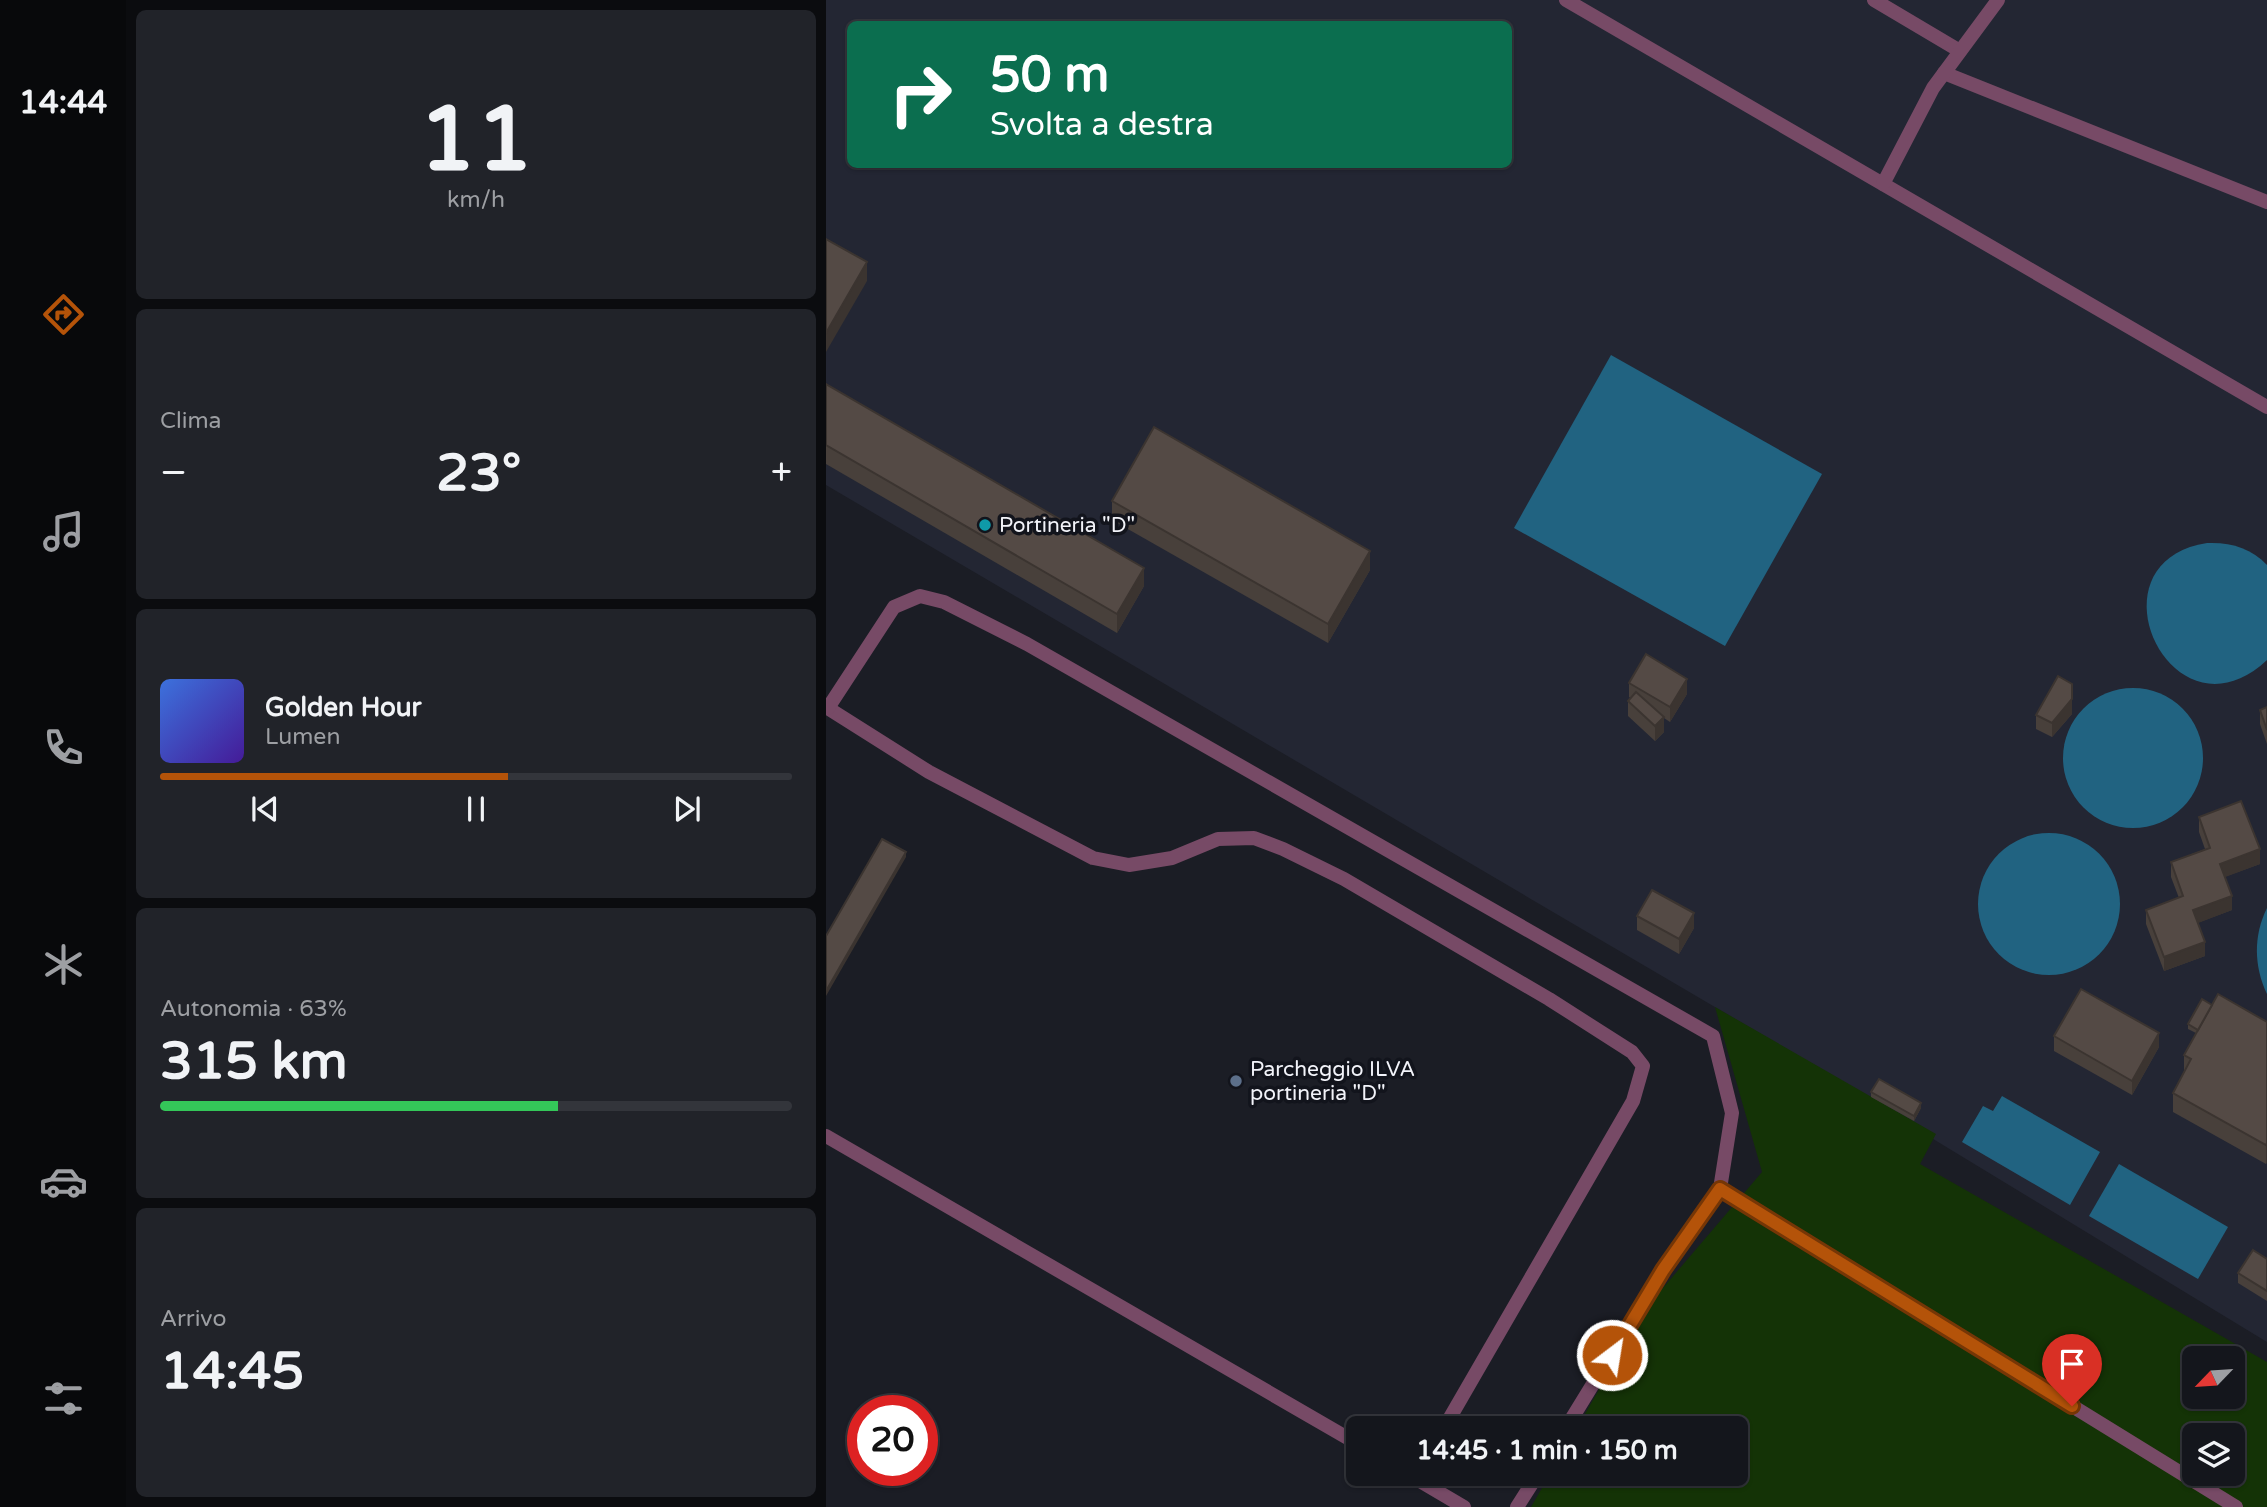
<!DOCTYPE html>
<html lang="it">
<meta charset="utf-8">
<style>
:root{--surface:#14161c;--page:#212329;--text:#f1f3f6;--muted:#9d9fa3;--line:#33353b;--accent:#b45309}
body{margin:0;font-family:"Varela Round",sans-serif;background:var(--page);color:var(--text);height:100vh;display:flex;flex-direction:column;font-size:26px;white-space:nowrap}
*{box-sizing:border-box;margin:0}
p{font-size:23px;color:var(--muted)}
.icon{flex:none;width:38px;height:38px;fill:none;stroke:currentColor;stroke-width:2;stroke-linecap:round;stroke-linejoin:round}
.map{position:relative;flex:1;overflow:hidden}
.side{display:flex;flex-direction:column;gap:10px;padding:10px;background:#0b0c0f;width:700px}
.side>*{flex:none}
.top-card{position:absolute;left:21px;top:21px;width:665px;height:147px;border-radius:10px;box-shadow:0 2px 5px #0004,0 0 0 2px var(--line);background:#0b6e4f;color:#fff;overflow:hidden}
.needle{width:46px;rotate:245deg}
.tools{position:absolute;left:1356px;top:1346px;display:grid;gap:14px}
.tools a{display:grid;place-items:center;width:63px;height:63px;border-radius:10px;background:var(--surface);box-shadow:0 2px 5px #0004,0 0 0 2px var(--line);font-size:35px}
.speed{position:absolute;left:21px;top:1395px;display:flex;gap:14px;font-size:35px;font-weight:700;text-align:center}
.speed>*{display:grid;place-content:center;width:91px;height:91px;border-radius:50%;background:var(--surface);box-shadow:0 2px 5px #0004,0 0 0 2px var(--line);line-height:1}
.speed .limit{border:10px solid #d22;background:#fff;color:#111}
.pin{position:absolute;display:grid;place-items:center;width:60px;height:60px;color:#fff;margin:-72px -30px;border-radius:50% 50% 50% 0;rotate:-45deg;box-shadow:0 0 7px #0007}
.pin .icon{rotate:45deg}
.me{position:absolute;width:77px;margin:-38px;rotate:31deg;stroke-linejoin:round;filter:drop-shadow(0 0 5px #0008)}
.turn{display:flex;align-items:center;gap:24px;height:147px;padding:0 28px;font-size:32px}
.turn .icon{width:91px;height:91px;stroke-width:2.5}
.turn b{display:block;font-size:49px;line-height:60px}
.big{font-size:52px;font-weight:800;line-height:1.1}
.side .tile{flex:1;display:flex;flex-direction:column;justify-content:center;gap:10px;min-width:0;padding:0 24px;border-radius:10px;background:var(--page)}
.side .dial{align-items:center;gap:0}
.dial b{font-size:91px;line-height:1}
.song{display:flex;align-items:center;gap:21px}
.cover{width:84px;height:84px;border-radius:10px;background:linear-gradient(135deg,hsl(220 70% 55%),hsl(260 70% 35%))}
.played{height:7px;border-radius:4px;background:linear-gradient(90deg,var(--accent) 55%,var(--line) 55%)}
.keys{display:flex;justify-content:space-around;direction:ltr}
.heat{display:flex;justify-content:space-between;align-items:center;font-size:38px;direction:ltr}
.charge{height:10px;border-radius:5px;background:linear-gradient(90deg,#34c759 63%,var(--line) 0)}
.trip{position:absolute;left:520px;top:1416px;width:402px;height:70px;border-radius:10px;background:var(--surface);box-shadow:0 2px 5px #0004,0 0 0 2px var(--line);font-weight:800;line-height:70px;text-align:center}
main{display:flex;flex:1;min-height:0}
.tabs{display:flex;flex-direction:column;width:126px;justify-content:space-around;align-items:center;background:#08090b;color:var(--muted)}
.tabs .icon{width:49px;height:49px}
.tabs .active{color:var(--accent)}
.tabs b{font-size:32px;color:var(--text)}
.map>svg:first-child{display:block}
</style>
<main>
<nav class="tabs">
<b>14:44</b>
<svg class="icon active" aria-label="directions" viewBox="0 0 24 24"><path d="M12 3l9 9-9 9-9-9zM9 14v-3h6M13 9l2 2-2 2"/></svg>
<svg class="icon" aria-label="music" viewBox="0 0 24 24"><path d="M9 18V5l10-2v13"/><circle cx="6" cy="18" r="3"/><circle cx="16" cy="16" r="3"/></svg>
<svg class="icon" aria-label="phone" viewBox="0 0 24 24"><path d="M5 4h4l2 5-3 2q2 4 5 5l2-3 5 2v4C11 20 4 13 5 4z"/></svg>
<svg class="icon" aria-label="climate" viewBox="0 0 24 24"><path d="M12 3v18M4 7l16 10M4 17L20 7"/></svg>
<svg class="icon" aria-label="car" viewBox="0 0 24 24"><path d="M5 17H2v-5l4-1 3-4h7l3 4 3 1v5h-3M9 17h6M6 11h13"/><circle cx="7" cy="17" r="2"/><circle cx="17" cy="17" r="2"/></svg>
<svg class="icon" aria-label="filters" viewBox="0 0 24 24"><path d="M4 7h16M4 17h16"/><circle cx="9" cy="7" r="2"/><circle cx="15" cy="17" r="2"/></svg>
</nav>
<section class="side">
<div class="tile dial"><b>11</b><p>km/h</p></div>
<div class="tile"><p>Clima</p>
<div class="heat"><a>−</a><b class="big">23°</b><a>+</a></div>
</div>
<div class="tile">
<div class="song"><i class="cover"></i><div><b>Golden Hour</b><p>Lumen</p></div></div>
<div class="played"></div>
<div class="keys"><svg class="icon" aria-label="previous" viewBox="0 0 24 24"><path d="M18 5L8 12l10 7zM5 5v14"/></svg><svg class="icon" aria-label="pause" viewBox="0 0 24 24"><path d="M8 5v14M16 5v14"/></svg><svg class="icon" aria-label="next" viewBox="0 0 24 24"><path d="M6 5l10 7-10 7zM19 5v14"/></svg></div>
</div>
<div class="tile"><p>Autonomia · 63%</p><b class="big">315 km</b><div class="charge"></div></div>
<div class="tile"><p>Arrivo</p><b class="big">14:45</b></div>
</section>
<div class="map">
<svg width="1441" height="1507" viewBox="0 0 1441 1507">
<rect width="100%" height="100%" fill="#1b1d25"/>
<path fill="#232633" fill-rule="evenodd" d="M0,0H1441V1342L923,1027L0,485ZM24,24H682V164H24Z"/>
<path fill="#143306" fill-rule="evenodd" d="M889,1007L1110,1134L1094,1164L1441,1362V1507H705L724,1474H910V1428H751L819,1309L936,1172ZM1368,1358H1407V1396H1368ZM1368,1435H1407V1474H1368Z"/>
<g fill="#216381">
<polygon points="785,355 996,474 899,646 688,528"/>
<path d="M1381,543C1405,542 1425,548 1441,565V660C1346,749 1258,562 1381,543Z"/>
<circle cx="1307" cy="758" r="70"/>
<circle cx="1223" cy="904" r="71"/>
<path d="M1441,908V994C1428,967 1427,936 1441,908Z"/>
<polygon points="1176,1096 1274,1152 1244,1205 1136,1142 1157,1106 1167,1111"/>
<polygon points="1293,1164 1402,1227 1372,1279 1263,1216"/>
</g>
<g fill="none" stroke-linecap="round" stroke-linejoin="round">
<g stroke="#774a66" stroke-width="14">
<polyline points="740,0 1441,407"/>
<polyline points="1048,0 1134,51"/>
<polyline points="1118,73 1441,202"/>
<polyline points="1057,184 1107,88 1172,0"/>
<polyline points="0,707 103,772 267,858 303,865 346,858 392,839 428,838 457,849 518,879 723,999 806,1052 817,1066 807,1101 618,1428"/>
<polyline points="2,708 68,607 94,596 118,602 201,644 887,1036 906,1113 894,1189 837,1270 740,1428"/>
<polyline points="0,1136 532,1444"/>
<polyline points="894,1189 1410,1507"/>
<polyline points="582,1474 638,1507"/>
<polyline points="691,1507 712,1474"/>
</g>
</g>
<g fill="#48403b">
<polygon points="0,384 318,586 291,633 0,464"/>
<polygon points="286,501 544,570 502,643 286,520"/>
<polygon points="803,683 861,694 844,722 838,718 838,732 829,741 802,716 802,701 805,698 803,697"/>
<polygon points="1441,707 1441,744 1434,724 1434,710"/>
<polygon points="1246,714 1226,737 1210,729 1210,715"/>
<polygon points="1373,817 1434,864 1398,877 1406,910 1371,923 1379,956 1338,971 1320,924 1320,910 1353,898 1345,877 1345,862 1379,849 1373,832"/>
<polygon points="811,916 868,928 853,954 811,930"/>
<polygon points="1386,1005 1441,1022 1441,1162 1440,1164 1347,1112 1347,1093 1358,1073 1358,1055 1370,1033 1362,1029 1362,1024"/>
<polygon points="1228,1036 1333,1047 1306,1095 1228,1051"/>
<polygon points="1045,1092 1095,1108 1088,1121 1045,1097"/>
<polygon points="1441,1259 1441,1301 1412,1283 1412,1273"/>
</g>
<g fill="#3b3430">
<polygon points="41,262 41,281 0,352 0,333"/>
<polygon points="544,551 544,570 502,643 502,624"/>
<polygon points="318,568 318,586 291,633 291,614"/>
<polygon points="861,679 861,694 844,722 844,707"/>
<polygon points="1246,684 1246,714 1226,737 1226,723"/>
<polygon points="838,717 838,732 829,741 829,726"/>
<polygon points="1434,849 1434,864 1394,879 1394,864"/>
<polygon points="80,852 80,857 0,996 0,991"/>
<polygon points="1406,896 1406,910 1367,925 1367,910"/>
<polygon points="868,913 868,928 853,954 853,939"/>
<polygon points="1379,942 1379,956 1338,971 1338,957"/>
<polygon points="1333,1033 1333,1047 1306,1095 1306,1081"/>
<polygon points="1095,1103 1095,1108 1088,1121 1088,1116"/>
<polygon points="1441,1143 1441,1162 1440,1164 1440,1145"/>
</g>
<g fill="#544a45" stroke="#3b3430" stroke-width="2">
<polygon points="0,239 41,262 0,333"/>
<polygon points="0,384 318,568 291,614 0,445"/>
<polygon points="328,427 544,551 502,624 286,501"/>
<polygon points="820,654 861,679 844,707 803,683"/>
<polygon points="1232,676 1246,684 1246,699 1226,723 1210,715"/>
<polygon points="810,692 838,717 829,726 802,701"/>
<polygon points="1441,707 1441,730 1434,710"/>
<polygon points="1415,801 1434,849 1394,864 1406,896 1367,910 1379,942 1338,957 1320,910 1357,896 1345,862 1384,848 1373,817"/>
<polygon points="56,839 80,852 0,991 0,936"/>
<polygon points="826,890 868,913 853,939 811,916"/>
<polygon points="1255,989 1333,1033 1306,1081 1228,1036"/>
<polygon points="1392,994 1441,1022 1441,1143 1440,1145 1347,1093 1365,1059 1358,1055"/>
<polygon points="1376,999 1386,1005 1372,1030 1362,1024"/>
<polygon points="1053,1079 1095,1103 1088,1116 1045,1092"/>
<polygon points="1427,1250 1441,1259 1441,1291 1412,1273"/>
</g>
<g fill="none" stroke-linecap="round" stroke-linejoin="round">
<defs>
<polyline id="route" points="786,1355 837,1270 894,1189 1246,1406"/>
</defs>
<use href="#route" stroke="#753606" stroke-width="18"/>
<use href="#route" stroke="#b45309" stroke-width="12"/>
</g>
<circle fill="#0f9aa8" stroke="#12141c" stroke-width="2.5" cx="159" cy="525" r="7"/>
<circle fill="#5c6f8a" stroke="#12141c" stroke-width="2.5" cx="410" cy="1081" r="7"/>
<g text-anchor="middle" dominant-baseline="central" stroke-width="7" stroke-linejoin="round" paint-order="stroke">
<g font-size="21" fill="#f2f3f9" stroke="#12141c" text-anchor="start">
<text x="173" y="525">Portineria "D"</text>
<text x="424" y="1069">Parcheggio ILVA<tspan x="424" dy="24">portineria "D"</tspan></text>
</g>
</g>
</svg>
<div class="tools">
<a><svg class="needle" viewBox="-14 -14 28 28"><path d="M0-13l5 13h-10z" fill="#e53935"/><path d="M0 13l5-13h-10z" fill="#9d9fa3"/></svg></a>
<a><svg class="icon" aria-label="layers" viewBox="0 0 24 24"><path d="M12 4l9 5-9 5-9-5zM3 14l9 5 9-5"/></svg></a>
</div>
<div class="speed"><div class="limit">20</div></div>
<div class="pin" style="left:1246px;top:1406px;background:#d93025"><svg class="icon" aria-label="arrive" viewBox="0 0 24 24"><path d="M6 21V4h12l-3 4 3 4H6"/></svg></div>
<svg class="me" style="left:786px;top:1355px" viewBox="-20 -20 40 40"><circle r="17" fill="#b45309" stroke="#fff" stroke-width="3"/><path d="M0-11L8 9 0 5-8 9z" fill="#fff"/></svg>
<div class="trip">14:45 · 1 min · 150 m</div>
<div class="top-card">
<div class="turn"><svg class="icon" aria-label="right" viewBox="0 0 24 24"><path d="M7 20v-9h11M14 6l5 5-5 5"/></svg><div><b>50 m</b>Svolta a destra</div></div>
</div>
</div>
</main>
